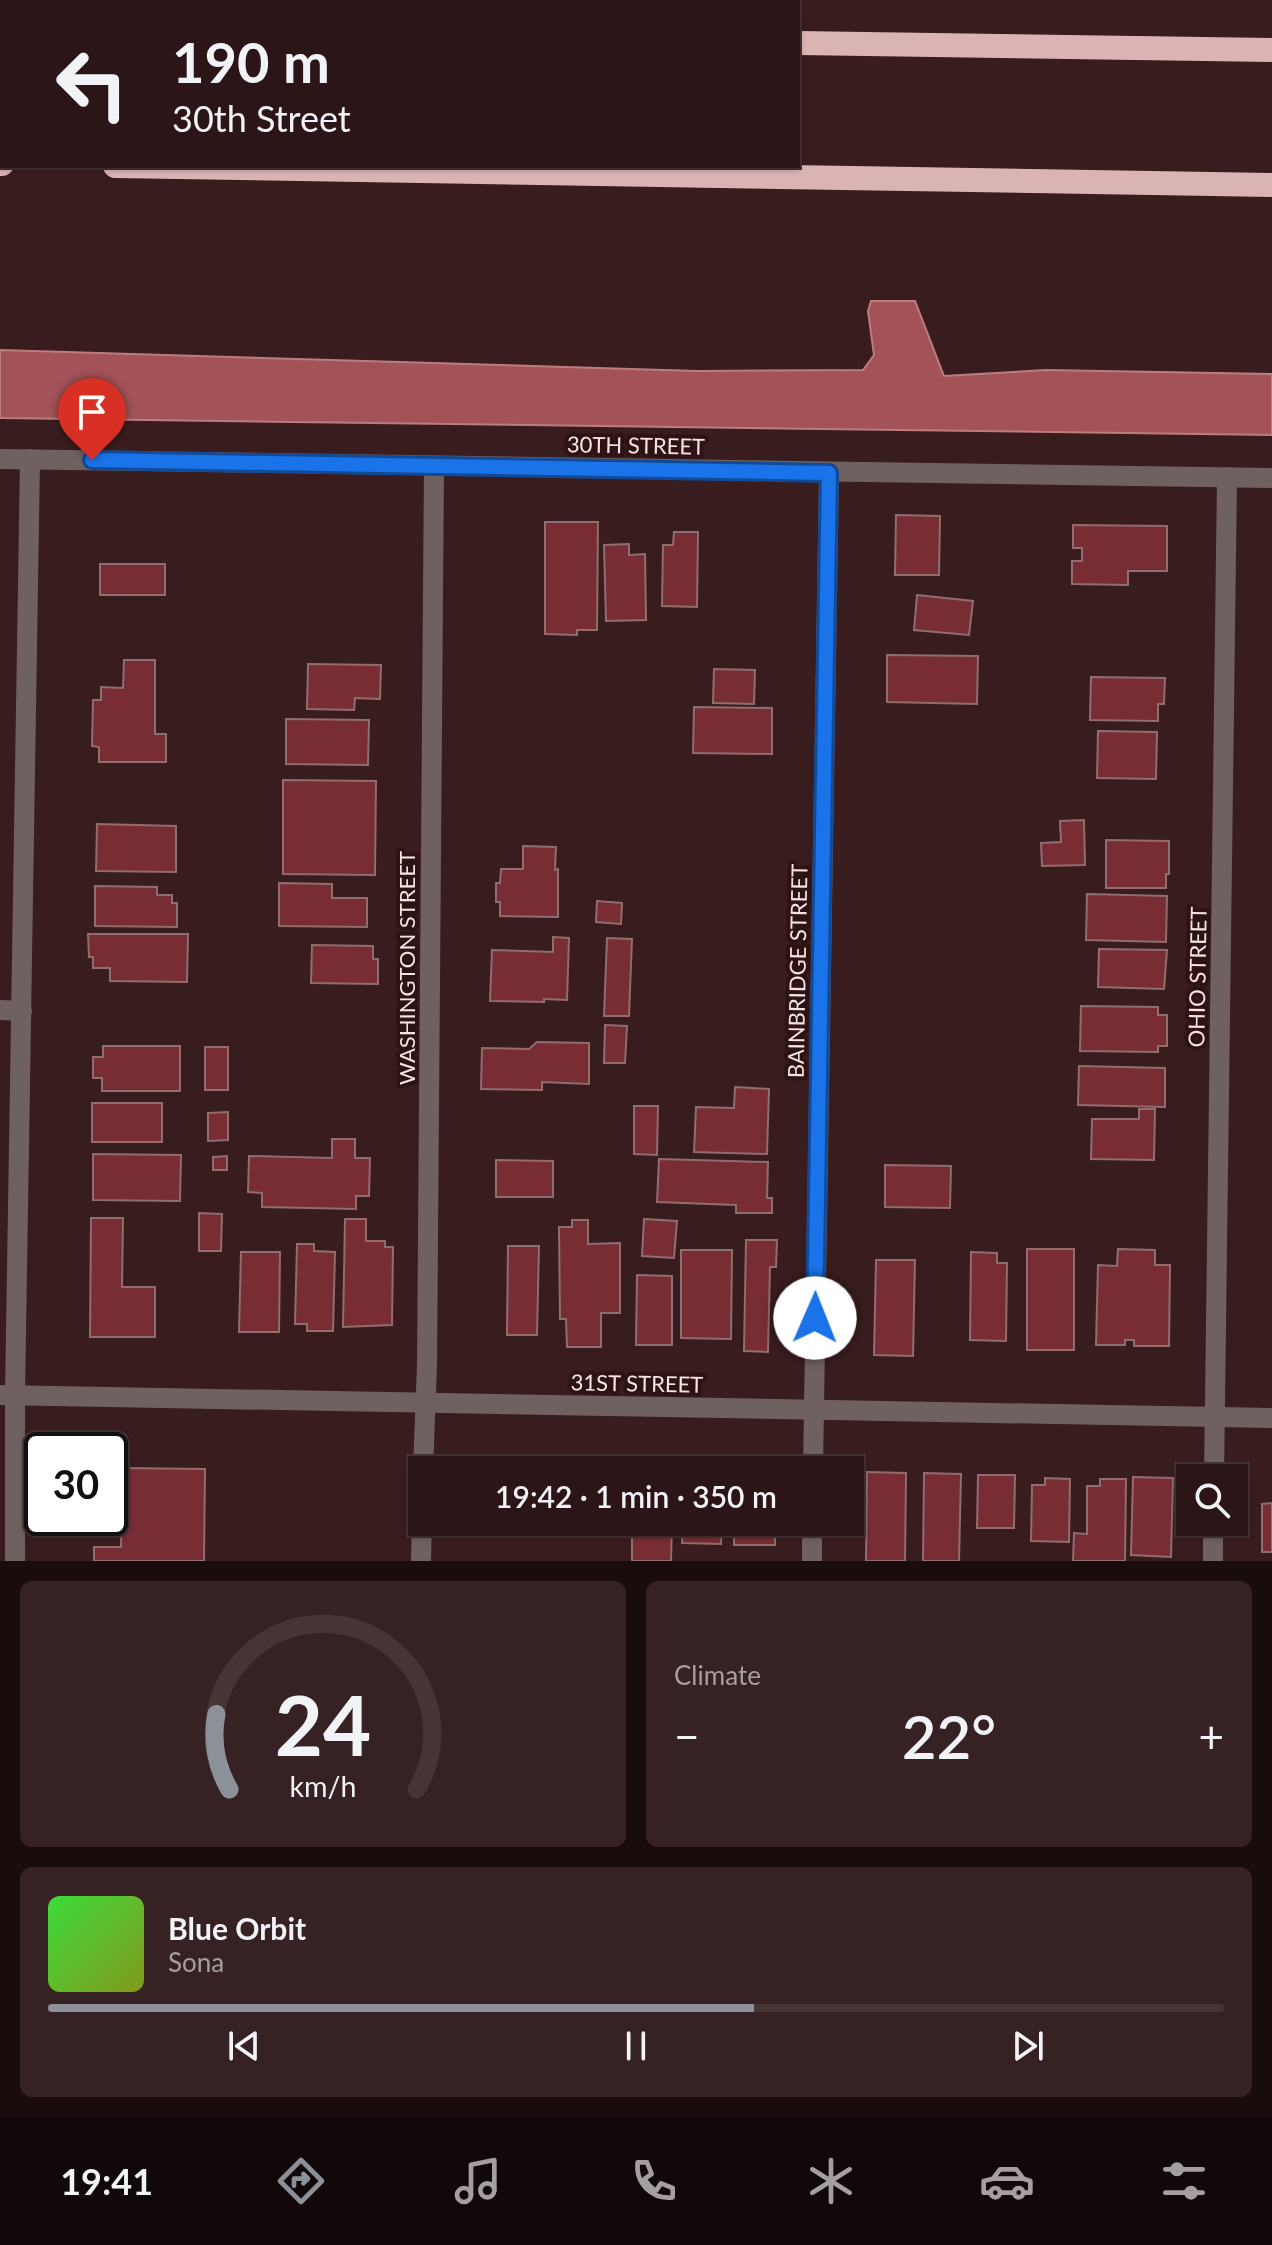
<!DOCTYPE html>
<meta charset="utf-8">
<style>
:root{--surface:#2b1516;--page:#372223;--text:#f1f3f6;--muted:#a69fa1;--line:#473435;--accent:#8c9099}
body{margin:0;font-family:Lato,sans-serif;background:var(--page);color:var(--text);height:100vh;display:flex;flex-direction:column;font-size:30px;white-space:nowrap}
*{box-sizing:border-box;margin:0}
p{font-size:26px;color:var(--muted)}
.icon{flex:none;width:44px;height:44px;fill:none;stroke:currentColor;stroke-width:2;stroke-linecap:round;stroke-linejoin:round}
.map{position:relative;height:1561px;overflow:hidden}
.sheet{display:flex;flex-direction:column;gap:20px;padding:20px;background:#180c0c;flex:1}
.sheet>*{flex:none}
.guide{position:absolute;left:0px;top:0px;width:800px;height:168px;box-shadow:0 2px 6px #0004,0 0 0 2px var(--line);background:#2b1516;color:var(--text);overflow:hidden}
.buttons{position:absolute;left:1176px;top:1464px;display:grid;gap:16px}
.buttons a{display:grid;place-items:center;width:72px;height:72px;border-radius:0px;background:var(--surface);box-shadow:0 2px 6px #0004,0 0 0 2px var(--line);font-size:40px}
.speed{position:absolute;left:24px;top:1432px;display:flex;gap:16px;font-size:40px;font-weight:700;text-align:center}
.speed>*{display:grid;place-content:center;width:104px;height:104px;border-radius:50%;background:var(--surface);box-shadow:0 2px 6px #0004,0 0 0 2px var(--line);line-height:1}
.speed .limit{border:4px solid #111;border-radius:12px;background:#fff;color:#111}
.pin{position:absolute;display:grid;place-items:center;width:68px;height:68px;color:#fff;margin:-82px -34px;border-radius:50% 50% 50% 0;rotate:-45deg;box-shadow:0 0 8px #0007}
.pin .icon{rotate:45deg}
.me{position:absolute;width:88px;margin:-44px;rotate:1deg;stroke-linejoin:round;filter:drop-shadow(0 0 6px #0008)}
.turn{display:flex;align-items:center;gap:28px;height:168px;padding:0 40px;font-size:36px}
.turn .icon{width:104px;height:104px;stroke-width:2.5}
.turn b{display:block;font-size:56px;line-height:68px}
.big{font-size:60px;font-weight:600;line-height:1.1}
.sheet .tile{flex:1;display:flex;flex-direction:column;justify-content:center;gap:12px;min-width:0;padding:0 28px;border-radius:12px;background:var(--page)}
.sheet .dial{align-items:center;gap:0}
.dial svg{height:208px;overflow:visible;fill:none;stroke:var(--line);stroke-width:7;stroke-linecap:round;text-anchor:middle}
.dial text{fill:var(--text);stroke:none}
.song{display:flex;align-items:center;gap:24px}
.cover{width:96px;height:96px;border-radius:12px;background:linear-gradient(135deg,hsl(120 70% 55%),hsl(70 70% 35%))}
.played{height:8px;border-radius:4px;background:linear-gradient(90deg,var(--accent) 60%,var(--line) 60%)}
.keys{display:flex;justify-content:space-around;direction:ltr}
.heat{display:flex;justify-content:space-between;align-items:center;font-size:44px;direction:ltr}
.sheet .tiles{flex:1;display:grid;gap:20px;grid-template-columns:1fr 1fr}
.tile:last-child{grid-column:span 2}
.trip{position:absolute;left:408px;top:1456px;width:456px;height:80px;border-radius:0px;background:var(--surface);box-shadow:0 2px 6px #0004,0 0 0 2px var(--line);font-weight:600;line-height:80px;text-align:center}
.menu{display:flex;height:128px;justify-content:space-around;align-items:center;background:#110809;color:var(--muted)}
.menu .icon{width:56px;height:56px}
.menu .on{color:var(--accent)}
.menu b{font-size:36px;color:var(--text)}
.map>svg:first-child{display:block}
</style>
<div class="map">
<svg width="1272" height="1561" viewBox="0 0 1272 1561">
<rect width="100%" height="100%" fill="#391c1e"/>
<polygon fill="#a35258" stroke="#bc7d81" stroke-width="2" points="871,301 915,301 944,376 1046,370 1272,374 1272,435 0,418 0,350 697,371 863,370 874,355 868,311"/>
<g fill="#782c34" stroke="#906d6e" stroke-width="2">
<polygon points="896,515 940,516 939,575 895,575"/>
<polygon points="545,522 598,522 597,630 577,630 577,635 545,634"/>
<polygon points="1073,525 1167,526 1167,571 1128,571 1128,585 1072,584 1072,561 1082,561 1082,548 1073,548"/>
<polygon points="674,532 698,532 697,607 662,606 663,545 673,545"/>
<polygon points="629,544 629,555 645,554 646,620 606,621 604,545"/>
<rect x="100" y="564" width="65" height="31"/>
<polygon points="917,595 973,601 969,635 914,630"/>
<polygon points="887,655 978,656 977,704 887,702"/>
<polygon points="124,660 155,660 155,734 166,734 166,762 99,762 99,747 92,746 93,700 101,700 101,687 123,688"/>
<polygon points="308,664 381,665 380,699 355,698 354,710 307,709"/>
<polygon points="714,669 755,670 754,704 713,703"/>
<polygon points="1091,677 1165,678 1164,704 1158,704 1158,721 1090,720"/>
<polygon points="694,707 772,708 772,754 693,753"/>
<polygon points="286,719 369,720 368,765 286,764"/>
<polygon points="1098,731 1157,732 1156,779 1097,778"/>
<polygon points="283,780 376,781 375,875 283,874"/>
<polygon points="1084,820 1085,865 1042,866 1041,843 1061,842 1060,821"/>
<polygon points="97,824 176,826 176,872 96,871"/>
<polygon points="1106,840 1169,841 1169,874 1166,874 1166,888 1106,888"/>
<polygon points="523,846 556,847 555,870 558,869 558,917 500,916 500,902 496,902 496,883 500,883 501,869 523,869"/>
<polygon points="279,883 332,884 332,898 367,898 367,927 279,926"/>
<polygon points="95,886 157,887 157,895 172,895 172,903 177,903 177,927 95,926"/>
<polygon points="1087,894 1167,896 1166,942 1086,940"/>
<polygon points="597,901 622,903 621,924 596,922"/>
<polygon points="88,934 188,934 187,982 110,981 110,968 93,968 93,957 89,957"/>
<polygon points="553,937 569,938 567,1000 544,999 544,1002 490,1001 492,950 553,952"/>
<polygon points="607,938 632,939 629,1016 604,1016"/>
<polygon points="312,945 373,946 373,959 378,959 378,984 311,983"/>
<polygon points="1099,949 1167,950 1164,989 1098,987"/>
<polygon points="1081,1006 1158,1007 1158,1015 1167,1015 1167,1046 1158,1046 1158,1052 1080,1051"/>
<polygon points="605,1025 627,1026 625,1063 604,1063"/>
<polygon points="537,1042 589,1043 589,1084 542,1082 542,1090 481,1089 482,1048 529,1049"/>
<polygon points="103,1046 180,1046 180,1091 102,1091 102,1078 93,1078 93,1057 103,1057"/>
<rect x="205" y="1047" width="23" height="43"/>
<polygon points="1079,1066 1165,1068 1165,1107 1078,1105"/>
<polygon points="735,1087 769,1089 767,1154 694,1152 696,1107 734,1108"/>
<rect x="92" y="1103" width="70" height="39"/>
<polygon points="634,1106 658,1106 657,1155 634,1154"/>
<polygon points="1139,1109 1155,1109 1154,1160 1091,1159 1092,1119 1139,1119"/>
<polygon points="228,1112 228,1140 208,1141 208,1113"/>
<polygon points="332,1139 355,1139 355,1158 370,1158 369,1196 356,1196 356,1209 262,1207 262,1193 248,1192 249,1156 332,1158"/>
<polygon points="93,1154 181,1155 180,1201 93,1200"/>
<polygon points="227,1156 227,1170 213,1170 213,1157"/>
<polygon points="659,1159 768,1162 767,1198 772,1198 772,1213 736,1213 736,1205 657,1202"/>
<polygon points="496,1160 553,1161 553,1197 496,1197"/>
<polygon points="885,1165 951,1166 950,1208 885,1207"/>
<polygon points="199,1213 222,1214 221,1251 199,1251"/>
<polygon points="91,1218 123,1218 122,1287 155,1287 155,1337 90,1337"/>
<polygon points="345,1219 366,1219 366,1241 385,1241 385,1247 393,1247 392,1325 343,1327"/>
<polygon points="644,1219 677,1221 674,1258 642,1256"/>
<polygon points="572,1220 588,1220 588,1244 620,1243 620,1313 601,1313 601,1347 567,1347 566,1319 560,1319 559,1227 572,1227"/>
<polygon points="746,1240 777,1240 776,1267 770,1267 768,1352 744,1351"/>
<polygon points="297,1244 314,1244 314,1251 335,1252 333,1331 307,1331 307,1324 295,1324"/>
<polygon points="508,1246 539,1246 537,1335 507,1335"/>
<rect x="1027" y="1249" width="47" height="101"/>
<polygon points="1118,1249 1155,1250 1155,1265 1170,1265 1169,1346 1134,1346 1134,1340 1125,1340 1125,1345 1096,1345 1098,1265 1117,1266"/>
<polygon points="681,1250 732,1250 731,1339 681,1338"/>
<polygon points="241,1252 280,1252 279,1332 239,1332"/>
<polygon points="971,1252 997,1253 997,1263 1007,1263 1006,1341 970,1340"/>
<polygon points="876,1260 915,1260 913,1356 874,1355"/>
<polygon points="637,1275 672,1276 672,1345 636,1345"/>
<polygon points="122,1468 205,1469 204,1561 94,1561 94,1547 121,1547"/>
<polygon points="867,1472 906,1473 905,1561 866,1561"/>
<polygon points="924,1473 961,1474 959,1561 923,1561"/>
<polygon points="978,1475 1015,1475 1014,1528 977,1528"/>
<polygon points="1133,1477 1173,1478 1171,1557 1131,1555"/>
<polygon points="1045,1478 1070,1479 1069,1542 1031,1541 1032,1485 1045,1485"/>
<polygon points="1100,1479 1126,1479 1125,1561 1073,1561 1074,1533 1087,1534 1087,1486 1100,1486"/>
<polygon points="1272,1503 1272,1552 1262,1552 1262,1504"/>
<rect x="524" y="1522" width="40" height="11"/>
<polygon points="570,1522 618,1522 617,1525"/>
<polygon points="632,1522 672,1522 671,1561 632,1561"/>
<polygon points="683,1522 722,1522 721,1544 682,1543"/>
<rect x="734" y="1522" width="41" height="23"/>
</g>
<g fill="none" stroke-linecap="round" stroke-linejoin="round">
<g stroke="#706161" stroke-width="20">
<polyline points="0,459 1272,478"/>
<polyline points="0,1010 22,1011"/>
<polyline points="0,1395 1272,1418"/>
<polyline points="423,1470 427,1365 434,466"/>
<polyline points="813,1470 829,473"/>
<polyline points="1214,1478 1227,477"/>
<polyline points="15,1561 15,1395 30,459"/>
<polyline points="421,1561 422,1520"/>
<polyline points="812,1561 812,1522"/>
<polyline points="1213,1561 1213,1522"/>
</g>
<g stroke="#dab3b4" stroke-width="24">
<polyline points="0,30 2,30"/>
<polyline points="798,43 1272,50"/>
<polyline points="0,164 2,164"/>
<polyline points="115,166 1272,185"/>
</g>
</g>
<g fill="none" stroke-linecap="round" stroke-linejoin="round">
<defs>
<polyline id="route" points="92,460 829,473 815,1318"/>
</defs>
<use href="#route" stroke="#114b97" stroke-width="20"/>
<use href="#route" stroke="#1a73e8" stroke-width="14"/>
</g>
<g text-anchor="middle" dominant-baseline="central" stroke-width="8" stroke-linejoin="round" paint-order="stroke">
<g font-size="22" fill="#f6e2e2" stroke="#2e1315">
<text transform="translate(636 445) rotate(1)">30TH STREET</text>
<text transform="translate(406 968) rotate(-90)">WASHINGTON STREET</text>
<text transform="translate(797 971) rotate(-89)">BAINBRIDGE STREET</text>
<text transform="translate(1197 977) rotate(-89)">OHIO STREET</text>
<text transform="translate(637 1383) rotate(1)">31ST STREET</text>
</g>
</g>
</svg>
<div class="buttons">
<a><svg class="icon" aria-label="search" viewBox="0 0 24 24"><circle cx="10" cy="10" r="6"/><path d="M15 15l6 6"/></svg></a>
</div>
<div class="speed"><div class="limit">30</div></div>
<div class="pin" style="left:92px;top:460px;background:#d93025"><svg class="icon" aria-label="arrive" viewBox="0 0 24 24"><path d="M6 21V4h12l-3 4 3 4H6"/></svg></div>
<svg class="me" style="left:815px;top:1318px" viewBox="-20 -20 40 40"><circle r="19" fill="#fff"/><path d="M0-13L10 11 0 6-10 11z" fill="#1a73e8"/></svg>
<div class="trip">19:42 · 1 min · 350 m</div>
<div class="guide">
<div class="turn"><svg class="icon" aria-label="left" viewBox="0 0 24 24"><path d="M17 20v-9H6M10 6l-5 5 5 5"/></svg><div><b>190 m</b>30th Street</div></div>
</div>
</div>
<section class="sheet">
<div class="tiles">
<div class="tile dial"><svg viewBox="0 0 100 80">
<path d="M14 69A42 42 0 1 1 86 69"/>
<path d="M14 69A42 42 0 0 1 9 40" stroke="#8c9099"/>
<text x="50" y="56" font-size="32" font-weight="700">24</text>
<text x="50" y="72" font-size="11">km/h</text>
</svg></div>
<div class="tile"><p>Climate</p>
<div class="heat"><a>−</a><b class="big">22°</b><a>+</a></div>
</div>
<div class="tile">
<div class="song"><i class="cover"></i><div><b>Blue Orbit</b><p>Sona</p></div></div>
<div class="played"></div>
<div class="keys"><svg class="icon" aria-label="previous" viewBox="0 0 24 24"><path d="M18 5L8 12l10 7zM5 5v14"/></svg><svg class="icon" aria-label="pause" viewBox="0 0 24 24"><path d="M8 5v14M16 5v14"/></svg><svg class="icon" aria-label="next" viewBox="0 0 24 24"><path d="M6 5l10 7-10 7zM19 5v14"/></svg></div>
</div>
</div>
</section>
<nav class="menu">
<b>19:41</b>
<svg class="icon on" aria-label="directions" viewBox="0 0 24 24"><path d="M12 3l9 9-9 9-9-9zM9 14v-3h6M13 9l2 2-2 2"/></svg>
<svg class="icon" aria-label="music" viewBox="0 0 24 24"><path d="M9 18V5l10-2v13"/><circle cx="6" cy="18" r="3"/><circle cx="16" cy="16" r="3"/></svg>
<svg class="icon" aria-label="phone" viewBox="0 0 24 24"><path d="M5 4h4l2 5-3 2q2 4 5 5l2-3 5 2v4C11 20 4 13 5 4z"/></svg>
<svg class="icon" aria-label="climate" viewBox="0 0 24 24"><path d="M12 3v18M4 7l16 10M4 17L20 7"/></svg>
<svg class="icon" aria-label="car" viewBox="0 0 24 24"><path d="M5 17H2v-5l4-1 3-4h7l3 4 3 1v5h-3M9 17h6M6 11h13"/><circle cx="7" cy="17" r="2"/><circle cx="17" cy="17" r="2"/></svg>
<svg class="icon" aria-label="filters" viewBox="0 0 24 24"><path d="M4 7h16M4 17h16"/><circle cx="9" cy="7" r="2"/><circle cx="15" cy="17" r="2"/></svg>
</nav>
